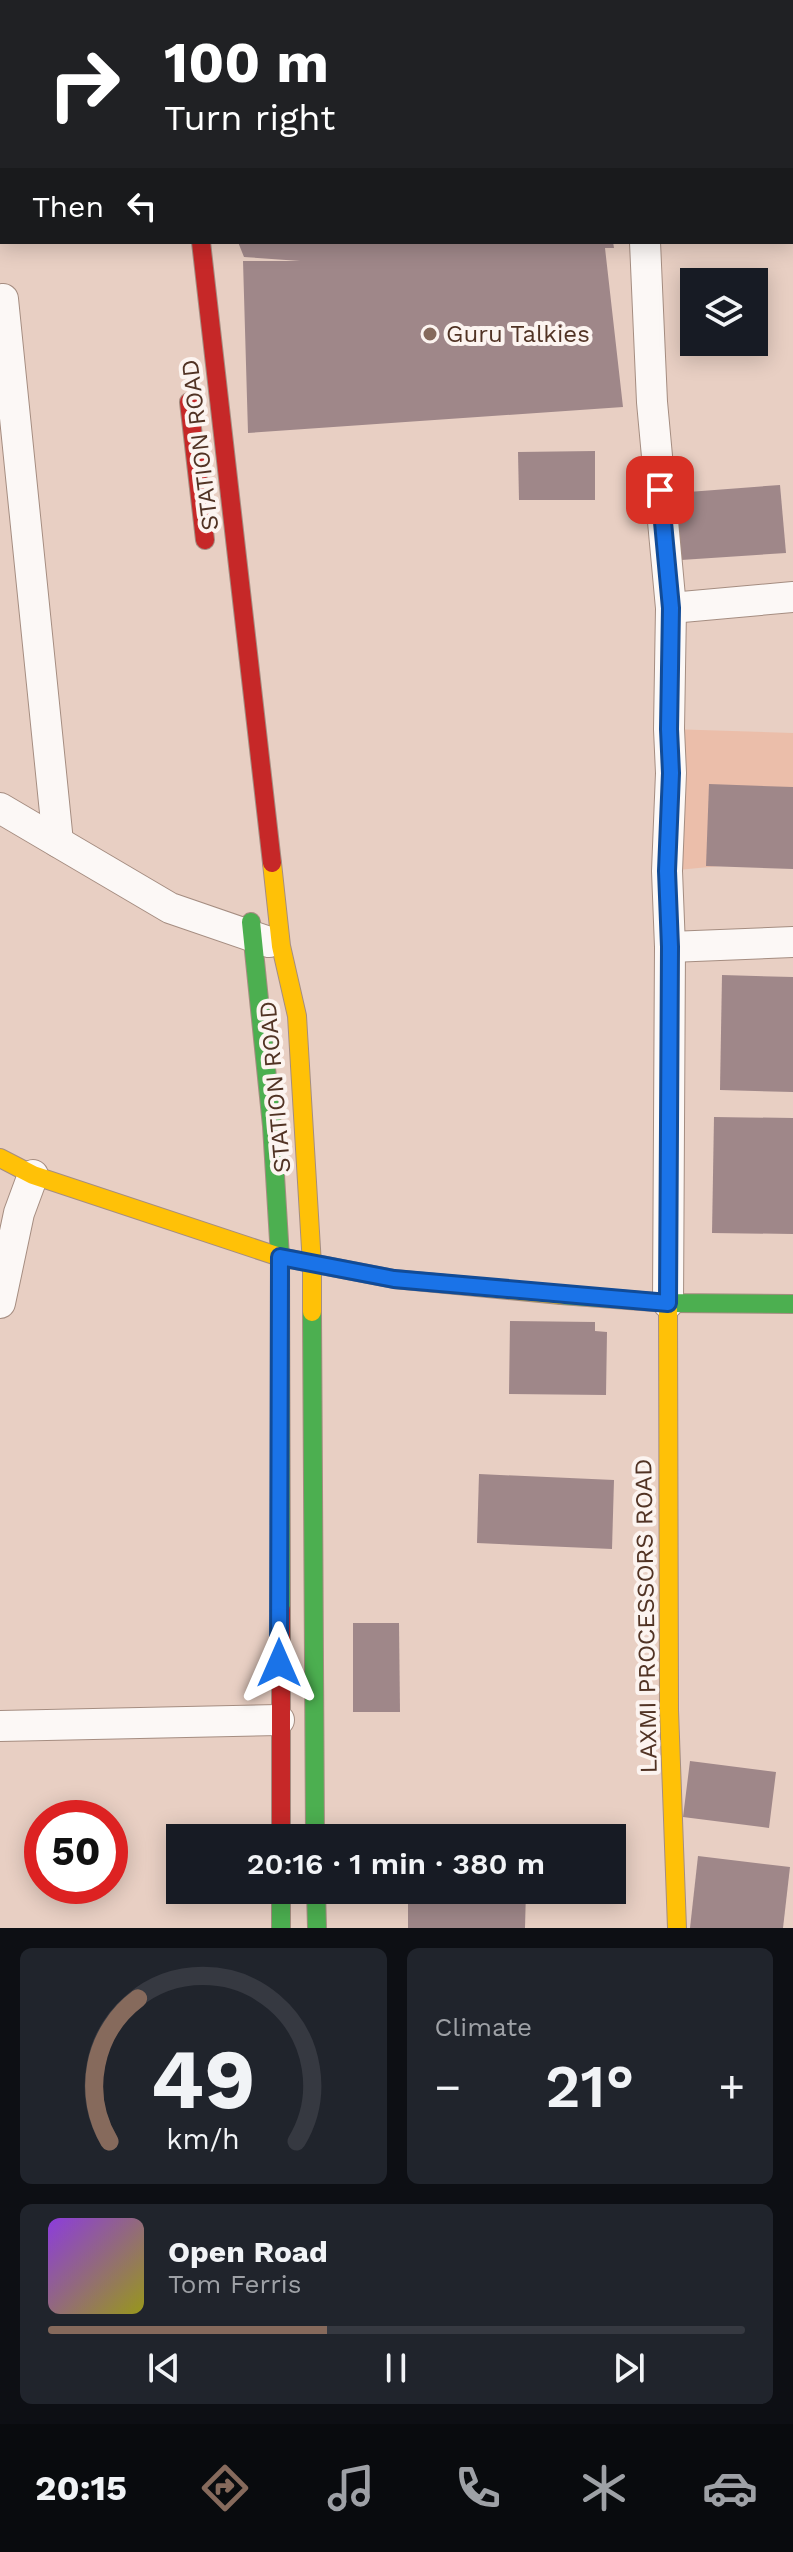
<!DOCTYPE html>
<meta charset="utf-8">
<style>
:root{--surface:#171b24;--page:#20242c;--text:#f1f3f6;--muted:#9ea1a6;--line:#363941;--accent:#866a5c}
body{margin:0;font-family:"Work Sans",sans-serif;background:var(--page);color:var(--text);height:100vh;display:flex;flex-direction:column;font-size:30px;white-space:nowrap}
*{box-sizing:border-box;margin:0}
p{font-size:26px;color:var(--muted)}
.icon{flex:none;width:44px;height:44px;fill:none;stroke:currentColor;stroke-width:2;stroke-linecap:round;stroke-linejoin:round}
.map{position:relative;height:1928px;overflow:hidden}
.side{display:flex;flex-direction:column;gap:20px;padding:20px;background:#0d0f14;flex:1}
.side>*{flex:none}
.guide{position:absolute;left:0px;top:0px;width:794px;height:244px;box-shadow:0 4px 20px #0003;background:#202124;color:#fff;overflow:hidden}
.fabs{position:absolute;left:680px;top:268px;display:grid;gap:16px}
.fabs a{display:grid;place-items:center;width:88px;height:88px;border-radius:0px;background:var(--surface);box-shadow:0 4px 20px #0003;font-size:40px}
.speed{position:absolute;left:24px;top:1800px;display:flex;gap:16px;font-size:40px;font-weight:700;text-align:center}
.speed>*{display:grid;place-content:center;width:104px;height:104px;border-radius:50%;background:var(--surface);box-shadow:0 4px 20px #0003;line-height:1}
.speed .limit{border:12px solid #d22;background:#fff;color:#111}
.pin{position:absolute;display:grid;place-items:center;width:68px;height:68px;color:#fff;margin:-34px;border-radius:16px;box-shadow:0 4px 12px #0006}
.me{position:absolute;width:88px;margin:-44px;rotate:0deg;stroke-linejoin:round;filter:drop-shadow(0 0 6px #0008)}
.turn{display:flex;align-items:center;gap:28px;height:168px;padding:0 32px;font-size:36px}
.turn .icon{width:104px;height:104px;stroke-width:2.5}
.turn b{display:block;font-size:56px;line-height:68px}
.then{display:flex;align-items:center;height:76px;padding:0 32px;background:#0003;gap:16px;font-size:30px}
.big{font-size:60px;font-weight:600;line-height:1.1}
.side .tile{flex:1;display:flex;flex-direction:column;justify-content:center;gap:12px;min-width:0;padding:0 28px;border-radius:12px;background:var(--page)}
.side .dial{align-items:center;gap:0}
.dial svg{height:208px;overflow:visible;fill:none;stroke:var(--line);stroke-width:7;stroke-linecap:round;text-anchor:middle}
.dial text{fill:var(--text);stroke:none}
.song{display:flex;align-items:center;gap:24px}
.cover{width:96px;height:96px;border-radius:12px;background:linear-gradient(135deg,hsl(270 70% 55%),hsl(60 70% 35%))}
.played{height:8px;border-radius:4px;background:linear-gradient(90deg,var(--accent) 40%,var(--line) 40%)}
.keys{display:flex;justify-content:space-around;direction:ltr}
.heat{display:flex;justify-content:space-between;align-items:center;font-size:44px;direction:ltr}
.side .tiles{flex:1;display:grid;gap:20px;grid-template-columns:1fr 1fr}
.tile:last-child{grid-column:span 2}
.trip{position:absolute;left:166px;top:1824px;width:460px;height:80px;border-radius:0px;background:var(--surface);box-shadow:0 4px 20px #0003;font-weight:600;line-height:80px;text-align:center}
.tab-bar{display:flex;height:128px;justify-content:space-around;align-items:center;background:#090b0e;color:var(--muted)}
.tab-bar .icon{width:56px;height:56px}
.tab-bar .active{color:var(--accent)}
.tab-bar b{font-size:36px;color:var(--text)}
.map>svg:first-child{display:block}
</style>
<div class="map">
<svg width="793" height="1928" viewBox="0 0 793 1928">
<rect width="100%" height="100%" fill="#e8cfc3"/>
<polygon fill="#ebbeaa" points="669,729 793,733 793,859 667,871"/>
<g fill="#9f8789">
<polygon points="238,242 613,242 614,248 605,248 623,407 248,433 243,261 300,261 244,257"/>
<polygon points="595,451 595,500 519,500 518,452"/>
<polygon points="780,485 786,553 681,560 675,493"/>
<polygon points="709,784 793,787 793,869 706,866"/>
<polygon points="722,975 793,977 793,1092 720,1090"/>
<polygon points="714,1117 793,1118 793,1234 712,1233"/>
<polygon points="510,1321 595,1322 595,1331 607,1332 606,1395 509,1394"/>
<polygon points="479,1474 614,1480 612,1549 477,1543"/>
<polygon points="353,1623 399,1623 400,1712 353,1712"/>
<polygon points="690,1761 776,1772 769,1828 683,1817"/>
<polygon points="698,1856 790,1867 783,1928 690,1928"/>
<polygon points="408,1890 526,1890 525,1928 408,1928"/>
</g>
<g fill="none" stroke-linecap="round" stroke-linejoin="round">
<defs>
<g id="street">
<polyline points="639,0 639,2"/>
<polyline points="645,242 652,402 671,608 669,729 671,773 667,871 670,947 668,1303"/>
<polyline points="3,299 58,842"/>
<polyline points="671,608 793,597"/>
<polyline points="0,808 170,908 269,942"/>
<polyline points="670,947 793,942"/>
<polyline points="0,1303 19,1213 33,1175"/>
<polyline points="0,1726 279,1720"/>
</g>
<g id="fast">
<polyline points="251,922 272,1126 280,1257 281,1610"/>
<polyline points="561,1295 668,1303 793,1304"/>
<polyline points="312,1312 315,1838"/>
<polyline points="281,1890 281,1928"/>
<polyline points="316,1890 317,1928"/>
</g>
<g id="slow">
<polyline points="138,0 138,2"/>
<polyline points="272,863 281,946 297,1016 312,1265 312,1312"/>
<polyline points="0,1158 33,1175 280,1257 394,1279 561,1295"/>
<polyline points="668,1303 669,1710 677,1928"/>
</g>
<g id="jam">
<polyline points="171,0 171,2"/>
<polyline points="201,242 272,863"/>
<polyline points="189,402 205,540"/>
<polyline points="281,1610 281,1838"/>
</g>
</defs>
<use href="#street" stroke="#a58d81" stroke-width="32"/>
<use href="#fast" stroke="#a58d81" stroke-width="20"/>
<use href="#slow" stroke="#a58d81" stroke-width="20"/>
<use href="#jam" stroke="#a58d81" stroke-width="20"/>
<use href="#street" stroke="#fcf8f6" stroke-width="30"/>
<use href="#fast" stroke="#4caf50" stroke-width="18"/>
<use href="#slow" stroke="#ffc107" stroke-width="18"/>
<use href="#jam" stroke="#c62828" stroke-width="18"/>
</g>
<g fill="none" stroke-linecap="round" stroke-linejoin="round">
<defs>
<polyline id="route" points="279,1663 280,1257 394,1279 668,1303 670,947 667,871 671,773 669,729 671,608 660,490"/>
</defs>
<use href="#route" stroke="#114b97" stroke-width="20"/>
<use href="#route" stroke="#1a73e8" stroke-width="14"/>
</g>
<circle fill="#866a5c" stroke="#fcf4f0" stroke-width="3" cx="430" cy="334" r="8"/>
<g text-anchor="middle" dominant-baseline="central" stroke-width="8" stroke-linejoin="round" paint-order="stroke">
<g font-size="24" fill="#513324" stroke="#fcf4f0" text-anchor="start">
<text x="446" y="334">Guru Talkies</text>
</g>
<g font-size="24" fill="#513324" stroke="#fcf4f0">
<text transform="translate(200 445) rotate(-97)">STATION ROAD</text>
<text transform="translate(275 1087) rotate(-95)">STATION ROAD</text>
<text transform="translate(646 1616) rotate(-91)">LAXMI PROCESSORS ROAD</text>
</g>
</g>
</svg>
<div class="fabs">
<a><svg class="icon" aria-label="layers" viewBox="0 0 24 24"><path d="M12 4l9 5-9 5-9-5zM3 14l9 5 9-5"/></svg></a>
</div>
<div class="speed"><div class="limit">50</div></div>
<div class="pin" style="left:660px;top:490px;background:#d93025"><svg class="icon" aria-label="arrive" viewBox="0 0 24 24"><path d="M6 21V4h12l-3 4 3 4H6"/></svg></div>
<svg class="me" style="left:279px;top:1663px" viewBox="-20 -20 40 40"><path d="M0-17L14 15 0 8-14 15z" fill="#1a73e8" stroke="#fff" stroke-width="4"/></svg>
<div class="trip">20:16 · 1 min · 380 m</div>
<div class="guide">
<div class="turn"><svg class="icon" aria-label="right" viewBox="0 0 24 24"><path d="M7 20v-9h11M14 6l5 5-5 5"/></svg><div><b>100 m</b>Turn right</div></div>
<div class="then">Then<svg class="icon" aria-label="left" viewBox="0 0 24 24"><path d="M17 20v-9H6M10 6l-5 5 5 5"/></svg></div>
</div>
</div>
<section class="side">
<div class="tiles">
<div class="tile dial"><svg viewBox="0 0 100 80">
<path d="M14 69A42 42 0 1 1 86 69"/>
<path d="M14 69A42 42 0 0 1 25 14" stroke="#866a5c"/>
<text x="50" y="56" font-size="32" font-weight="700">49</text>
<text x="50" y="72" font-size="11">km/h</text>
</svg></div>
<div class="tile"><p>Climate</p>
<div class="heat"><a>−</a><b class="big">21°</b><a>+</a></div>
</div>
<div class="tile">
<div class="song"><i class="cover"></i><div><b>Open Road</b><p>Tom Ferris</p></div></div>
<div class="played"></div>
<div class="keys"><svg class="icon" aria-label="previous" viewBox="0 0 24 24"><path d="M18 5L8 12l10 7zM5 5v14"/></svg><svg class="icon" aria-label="pause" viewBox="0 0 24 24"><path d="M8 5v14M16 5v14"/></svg><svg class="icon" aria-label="next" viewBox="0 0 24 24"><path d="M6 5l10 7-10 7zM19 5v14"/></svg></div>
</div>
</div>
</section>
<nav class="tab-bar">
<b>20:15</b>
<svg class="icon active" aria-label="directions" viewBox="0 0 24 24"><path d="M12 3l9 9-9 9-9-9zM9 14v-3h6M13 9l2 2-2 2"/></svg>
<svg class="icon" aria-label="music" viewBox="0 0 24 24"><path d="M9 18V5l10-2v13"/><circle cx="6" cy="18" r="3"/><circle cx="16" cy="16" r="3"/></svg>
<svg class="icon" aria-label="phone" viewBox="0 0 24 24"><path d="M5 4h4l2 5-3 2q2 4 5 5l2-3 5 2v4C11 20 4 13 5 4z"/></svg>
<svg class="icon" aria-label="climate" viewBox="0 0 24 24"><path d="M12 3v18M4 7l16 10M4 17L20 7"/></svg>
<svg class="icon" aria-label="car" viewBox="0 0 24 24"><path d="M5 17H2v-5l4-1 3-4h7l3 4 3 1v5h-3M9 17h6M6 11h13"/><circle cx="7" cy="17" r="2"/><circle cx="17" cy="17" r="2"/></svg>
</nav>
